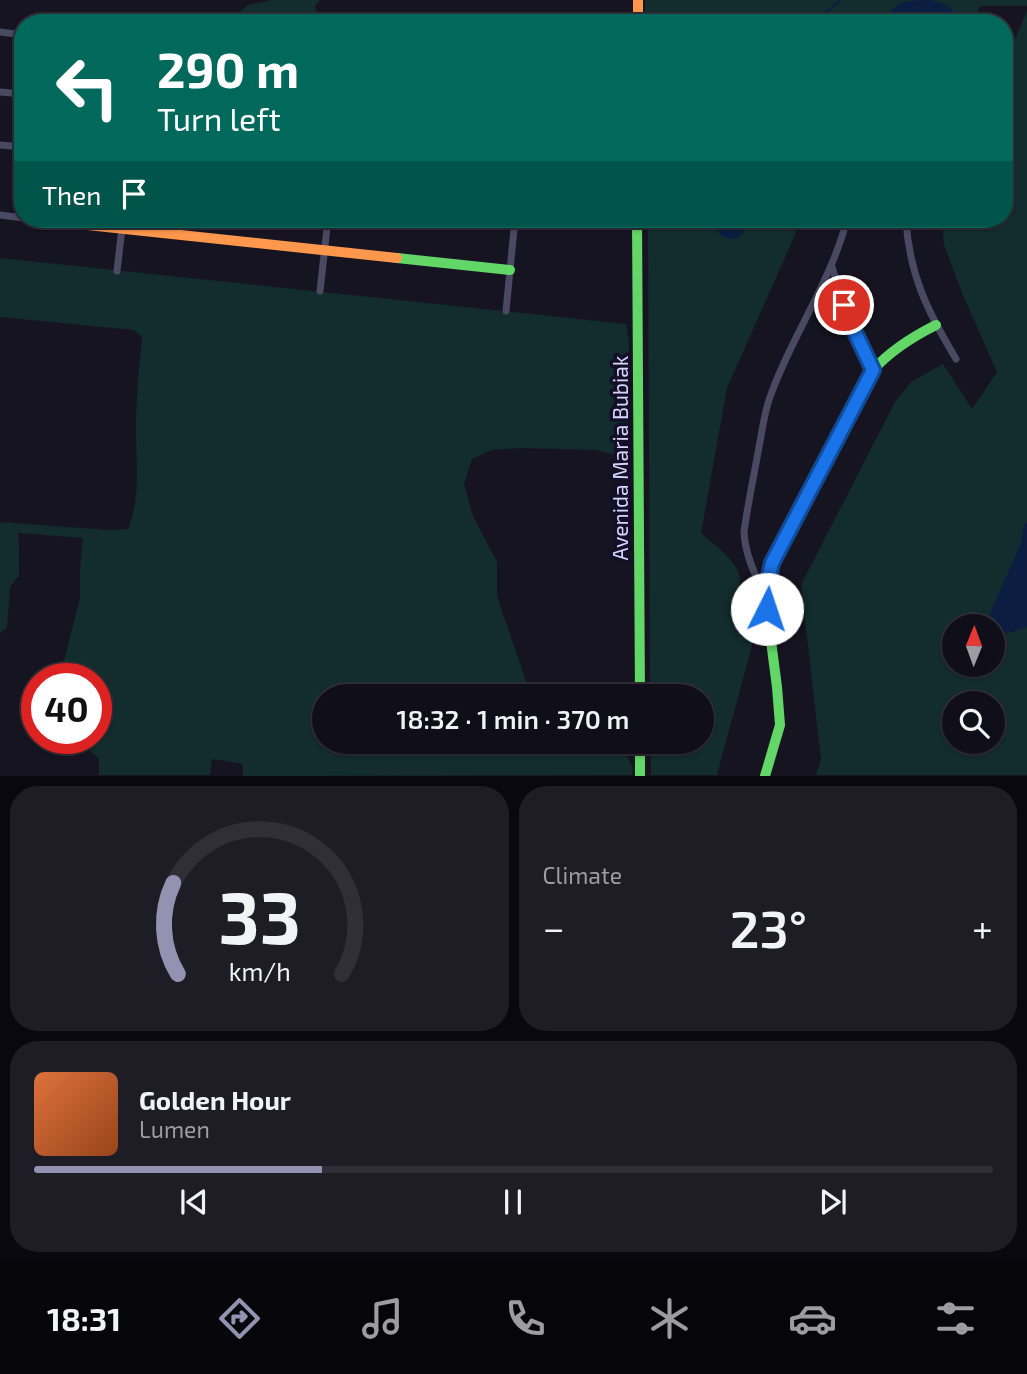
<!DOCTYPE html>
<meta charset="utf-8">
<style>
:root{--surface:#100f19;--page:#1e1d26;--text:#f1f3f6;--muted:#9c9ca2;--line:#302f38;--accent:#9591b1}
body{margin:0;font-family:"Exo 2",sans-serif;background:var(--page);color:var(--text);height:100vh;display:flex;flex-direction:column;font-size:26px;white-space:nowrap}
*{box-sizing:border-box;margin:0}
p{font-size:23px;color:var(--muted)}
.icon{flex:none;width:38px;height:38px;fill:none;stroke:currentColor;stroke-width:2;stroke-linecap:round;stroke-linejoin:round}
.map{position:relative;height:776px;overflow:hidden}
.panel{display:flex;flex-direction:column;gap:10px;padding:10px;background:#09080e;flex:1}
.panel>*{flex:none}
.banner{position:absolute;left:14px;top:14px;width:999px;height:214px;border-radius:28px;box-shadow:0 2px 5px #0004,0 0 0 2px var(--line);background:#00695c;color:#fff;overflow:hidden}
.needle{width:46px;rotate:1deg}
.buttons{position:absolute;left:942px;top:614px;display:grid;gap:14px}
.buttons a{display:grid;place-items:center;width:63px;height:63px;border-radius:50%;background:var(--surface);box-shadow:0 2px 5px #0004,0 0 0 2px var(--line);font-size:35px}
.speed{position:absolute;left:21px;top:663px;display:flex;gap:14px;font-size:35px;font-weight:700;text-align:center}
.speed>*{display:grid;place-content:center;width:91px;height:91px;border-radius:50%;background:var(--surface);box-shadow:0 2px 5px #0004,0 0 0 2px var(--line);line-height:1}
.speed .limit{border:10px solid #d22;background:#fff;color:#111}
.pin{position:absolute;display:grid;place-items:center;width:60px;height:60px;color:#fff;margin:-30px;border:4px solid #fff;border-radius:50%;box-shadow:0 2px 7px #0007}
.me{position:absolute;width:77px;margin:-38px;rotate:4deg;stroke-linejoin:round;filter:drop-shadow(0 0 5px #0008)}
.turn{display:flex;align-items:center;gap:24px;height:147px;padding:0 28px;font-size:32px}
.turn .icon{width:91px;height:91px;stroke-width:2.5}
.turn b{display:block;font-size:49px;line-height:60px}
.then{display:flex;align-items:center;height:66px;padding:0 28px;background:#0003;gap:14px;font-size:26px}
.big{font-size:52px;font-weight:600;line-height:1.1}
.panel .widget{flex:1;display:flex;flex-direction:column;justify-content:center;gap:10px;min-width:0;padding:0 24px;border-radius:28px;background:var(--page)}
.panel .dial{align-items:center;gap:0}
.dial svg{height:182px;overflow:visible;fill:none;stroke:var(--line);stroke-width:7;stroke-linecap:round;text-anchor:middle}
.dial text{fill:var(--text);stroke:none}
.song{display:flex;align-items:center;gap:21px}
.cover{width:84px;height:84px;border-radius:10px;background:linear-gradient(135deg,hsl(20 70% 55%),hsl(20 70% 35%))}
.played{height:7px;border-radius:4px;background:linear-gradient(90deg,var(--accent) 30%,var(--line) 30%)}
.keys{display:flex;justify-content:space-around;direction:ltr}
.heat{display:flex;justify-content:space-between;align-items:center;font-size:38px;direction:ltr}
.panel .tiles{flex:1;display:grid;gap:10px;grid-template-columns:1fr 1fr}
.widget:last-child{grid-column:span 2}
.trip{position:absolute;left:312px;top:684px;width:402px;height:70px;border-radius:35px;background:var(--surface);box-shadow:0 2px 5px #0004,0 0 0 2px var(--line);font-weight:600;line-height:70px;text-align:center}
.dock{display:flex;height:112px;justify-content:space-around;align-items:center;background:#06060a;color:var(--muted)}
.dock .icon{width:49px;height:49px}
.dock .current{color:var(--accent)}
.dock b{font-size:32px;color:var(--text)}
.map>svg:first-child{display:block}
</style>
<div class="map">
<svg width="1027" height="776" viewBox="0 0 1027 776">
<rect width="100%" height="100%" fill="#161421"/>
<g fill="#132c2d" fill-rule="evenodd">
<polygon points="272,0 320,0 315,6 318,23 225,23 248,5"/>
<polygon points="645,0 1027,0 1027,6 980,6 973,23 645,23"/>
<path d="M1027,11V775H816L821,759L801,585L805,577L895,402L911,382L943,364L972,409L997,372L962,293L944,245L942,219H1004L1005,62ZM954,626H992V665H954ZM954,704H992V742H954Z"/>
<path d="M648,219H802L727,388L701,533C719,549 749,567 738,595L743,603L753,642L717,775H651V742H702V696H650Z"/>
<path d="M0,258L626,324L629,343L627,441L624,451L615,455L595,450L521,448L492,450L472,459L464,484L473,516L497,562V596L527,684L534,696H324V742H589L624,751L633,768L632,775L243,776V764L212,759L210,775H99V759L87,748L68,744L62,739L96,738V679H63V665L80,598V570L83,538L18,533L19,548V575L10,587L7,628L0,633V522L108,530L128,529C141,496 136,465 136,431C136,399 139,368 142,337L134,330L0,317Z"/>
</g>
<g fill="#0b1e41">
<path d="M929,0L948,5L954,13L950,19L939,23L926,20L902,23H881C898,0 901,1 929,0Z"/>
<path d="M710,219H749C747,224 745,232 741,235C729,247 713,230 710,219Z"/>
<path d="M1027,521V627C1016,630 1003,638 992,632V626L988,625L991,611L1017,552L1021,542L1024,525Z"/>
</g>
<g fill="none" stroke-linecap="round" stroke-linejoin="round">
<polyline stroke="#0b1e41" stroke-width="2" points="813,23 841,0"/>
<g stroke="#4a4962" stroke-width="7">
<polyline points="0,32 23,35"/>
<polyline points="0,92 23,94"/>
<polyline points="0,145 23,147"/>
<polyline points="0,215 23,218"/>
<path d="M906,219C909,275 928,312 956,359"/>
<path d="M832,267C843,303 855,337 873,370"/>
<polyline points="117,271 123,219"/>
<polyline points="320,291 328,219"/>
<polyline points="506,311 515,219"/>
<path d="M765,594C754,574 745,554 744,532C748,503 754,475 759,447C762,432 764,415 769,400C790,338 831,283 847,219"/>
</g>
<g stroke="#63d668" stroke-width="10">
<polyline points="637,219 640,696"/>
<polyline points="397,258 510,270"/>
<polyline points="640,742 640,776"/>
<path d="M765,776L780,725L777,687L765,595L772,563L873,370C891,350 912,337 936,325"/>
</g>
<g stroke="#ff974d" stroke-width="10">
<polyline points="638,0 638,23"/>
<polyline points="31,219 397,258"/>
</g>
</g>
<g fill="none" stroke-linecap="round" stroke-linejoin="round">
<defs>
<polyline id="route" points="767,609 765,595 772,563 873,370 854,330 844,305"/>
</defs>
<use href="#route" stroke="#114b97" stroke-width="18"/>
<use href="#route" stroke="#1a73e8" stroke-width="12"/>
</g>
<g text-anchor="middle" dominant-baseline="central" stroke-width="7" stroke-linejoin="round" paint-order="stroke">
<g font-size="21" fill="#d9d4ff" stroke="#130f26">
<text transform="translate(619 458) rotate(-90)">Avenida Maria Bubiak</text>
</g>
</g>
</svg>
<div class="buttons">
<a><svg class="needle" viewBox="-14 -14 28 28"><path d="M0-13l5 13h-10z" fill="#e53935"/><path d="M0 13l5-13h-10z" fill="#9c9ca2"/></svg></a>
<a><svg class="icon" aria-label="search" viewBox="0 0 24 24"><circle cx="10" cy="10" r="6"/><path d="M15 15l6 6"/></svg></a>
</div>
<div class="speed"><div class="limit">40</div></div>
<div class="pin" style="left:844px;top:305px;background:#d93025"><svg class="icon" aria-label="arrive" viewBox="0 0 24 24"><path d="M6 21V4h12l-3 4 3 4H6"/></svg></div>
<svg class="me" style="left:767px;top:609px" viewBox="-20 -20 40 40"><circle r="19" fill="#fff"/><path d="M0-13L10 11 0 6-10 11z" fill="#1a73e8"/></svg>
<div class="trip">18:32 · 1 min · 370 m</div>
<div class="banner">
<div class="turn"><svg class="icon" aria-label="left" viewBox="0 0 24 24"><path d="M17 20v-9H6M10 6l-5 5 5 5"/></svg><div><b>290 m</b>Turn left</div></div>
<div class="then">Then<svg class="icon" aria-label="arrive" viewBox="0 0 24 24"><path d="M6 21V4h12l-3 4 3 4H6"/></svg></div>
</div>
</div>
<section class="panel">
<div class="tiles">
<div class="widget dial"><svg viewBox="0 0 100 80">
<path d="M14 69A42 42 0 1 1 86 69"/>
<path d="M14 69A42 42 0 0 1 12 29" stroke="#9591b1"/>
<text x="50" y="56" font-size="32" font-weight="700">33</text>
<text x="50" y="72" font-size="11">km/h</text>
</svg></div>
<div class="widget"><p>Climate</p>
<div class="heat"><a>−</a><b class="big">23°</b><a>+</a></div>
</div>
<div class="widget">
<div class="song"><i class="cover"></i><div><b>Golden Hour</b><p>Lumen</p></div></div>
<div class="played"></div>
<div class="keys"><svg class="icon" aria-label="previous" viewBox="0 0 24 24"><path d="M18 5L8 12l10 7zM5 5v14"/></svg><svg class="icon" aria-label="pause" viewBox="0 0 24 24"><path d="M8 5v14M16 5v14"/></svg><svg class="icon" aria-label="next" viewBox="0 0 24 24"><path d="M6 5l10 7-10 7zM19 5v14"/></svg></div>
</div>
</div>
</section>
<nav class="dock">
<b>18:31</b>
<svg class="icon current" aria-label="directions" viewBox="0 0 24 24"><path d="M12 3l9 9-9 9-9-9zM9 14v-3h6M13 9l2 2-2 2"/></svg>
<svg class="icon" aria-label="music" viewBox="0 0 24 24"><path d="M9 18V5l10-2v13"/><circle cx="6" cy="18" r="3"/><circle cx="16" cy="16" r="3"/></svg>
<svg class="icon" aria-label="phone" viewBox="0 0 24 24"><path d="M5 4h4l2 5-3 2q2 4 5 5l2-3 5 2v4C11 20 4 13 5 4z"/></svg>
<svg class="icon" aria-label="climate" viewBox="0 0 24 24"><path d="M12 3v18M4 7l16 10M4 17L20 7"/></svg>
<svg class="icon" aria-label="car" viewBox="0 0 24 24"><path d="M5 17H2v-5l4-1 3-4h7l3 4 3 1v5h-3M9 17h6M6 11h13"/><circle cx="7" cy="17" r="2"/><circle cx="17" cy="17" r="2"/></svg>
<svg class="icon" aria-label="filters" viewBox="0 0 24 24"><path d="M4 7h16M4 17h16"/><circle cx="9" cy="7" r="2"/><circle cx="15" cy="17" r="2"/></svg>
</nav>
